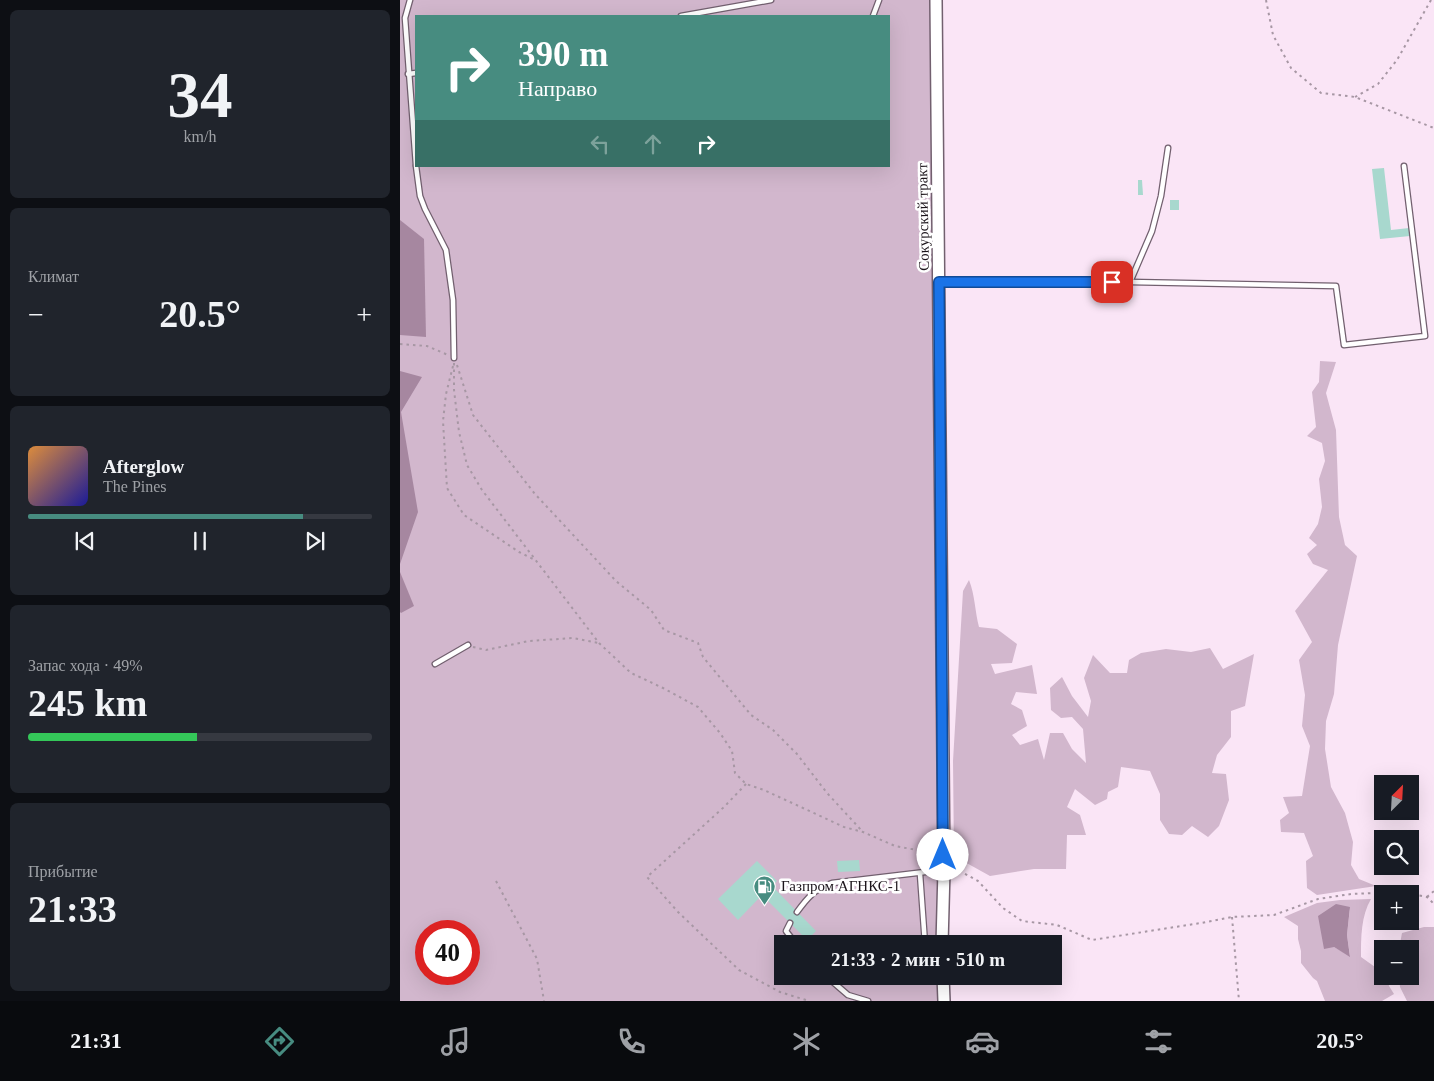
<!DOCTYPE html>
<html lang="ru">
<meta charset="utf-8">
<style>
:root{--surface:#171b24;--page:#20242c;--text:#f1f3f6;--muted:#9ea1a6;--line:#363941;--accent:#478c80}
body{margin:0;font-family:Georgia,serif;background:var(--page);color:var(--text);height:100vh;display:flex;flex-direction:column;font-size:19px;white-space:nowrap}
*{box-sizing:border-box;margin:0}
p{font-size:16px;color:var(--muted)}
.icon{flex:none;width:28px;height:28px;fill:none;stroke:currentColor;stroke-width:2;stroke-linecap:round;stroke-linejoin:round}
.map{position:relative;flex:1;overflow:hidden}
.drawer{display:flex;flex-direction:column;gap:10px;padding:10px;background:#0d0f14;width:400px}
.drawer>*{flex:none}
.top-card{position:absolute;left:15px;top:15px;width:475px;height:152px;border-radius:0px;box-shadow:0 5px 20px #0002;background:#478c80;color:#fff;overflow:hidden}
.needle{width:32px;rotate:24deg}
.tools{position:absolute;left:974px;top:775px;display:grid;gap:10px}
.tools a{display:grid;place-items:center;width:45px;height:45px;border-radius:0px;background:var(--surface);box-shadow:0 5px 20px #0002;font-size:25px}
.speed{position:absolute;left:15px;top:920px;display:flex;gap:10px;font-size:25px;font-weight:700;text-align:center}
.speed>*{display:grid;place-content:center;width:65px;height:65px;border-radius:50%;background:var(--surface);box-shadow:0 5px 20px #0002;line-height:1}
.speed .limit{border:8px solid #d22;background:#fff;color:#111}
.pin{position:absolute;display:grid;place-items:center;width:42px;height:42px;color:#fff;margin:-21px;border-radius:10px;box-shadow:0 2px 8px #0006}
.me{position:absolute;width:55px;margin:-28px;rotate:0deg;stroke-linejoin:round;filter:drop-shadow(0 0 4px #0008)}
.turn{display:flex;align-items:center;gap:18px;height:105px;padding:0 20px;font-size:22px}
.turn .icon{width:65px;height:65px;stroke-width:2.5}
.turn b{display:block;font-size:35px;line-height:42px}
.lanes{display:flex;align-items:center;height:48px;padding:0 20px;background:#0003;justify-content:center;gap:25px;direction:ltr}
.lanes .off{opacity:.35}
.big{font-size:38px;font-weight:600;line-height:1.1}
.drawer .tile{flex:1;display:flex;flex-direction:column;justify-content:center;gap:8px;min-width:0;padding:0 18px;border-radius:8px;background:var(--page)}
.drawer .dial{align-items:center;gap:0}
.dial b{font-size:65px;line-height:1}
.song{display:flex;align-items:center;gap:15px}
.cover{width:60px;height:60px;border-radius:8px;background:linear-gradient(135deg,hsl(30 70% 55%),hsl(240 70% 35%))}
.played{height:5px;border-radius:2px;background:linear-gradient(90deg,var(--accent) 80%,var(--line) 80%)}
.keys{display:flex;justify-content:space-around;direction:ltr}
.heat{display:flex;justify-content:space-between;align-items:center;font-size:28px;direction:ltr}
.charge{height:8px;border-radius:4px;background:linear-gradient(90deg,#34c759 49%,var(--line) 0)}
.trip{position:absolute;left:374px;top:935px;width:288px;height:50px;border-radius:0px;background:var(--surface);box-shadow:0 5px 20px #0002;font-weight:600;line-height:50px;text-align:center}
.tab-bar{display:flex;height:80px;justify-content:space-around;align-items:center;background:#090b0e;color:var(--muted)}
.tab-bar .icon{width:35px;height:35px}
.tab-bar .on{color:var(--accent)}
.tab-bar b{font-size:22px;color:var(--text)}
main{display:flex;flex:1;min-height:0}
.map>svg:first-child{display:block}
</style>
<main>
<section class="drawer">
<div class="tile dial"><b>34</b><p>km/h</p></div>
<div class="tile"><p>Климат</p>
<div class="heat"><a>−</a><b class="big">20.5°</b><a>+</a></div>
</div>
<div class="tile">
<div class="song"><i class="cover"></i><div><b>Afterglow</b><p>The Pines</p></div></div>
<div class="played"></div>
<div class="keys"><svg class="icon" aria-label="previous" viewBox="0 0 24 24"><path d="M18 5L8 12l10 7zM5 5v14"/></svg><svg class="icon" aria-label="pause" viewBox="0 0 24 24"><path d="M8 5v14M16 5v14"/></svg><svg class="icon" aria-label="next" viewBox="0 0 24 24"><path d="M6 5l10 7-10 7zM19 5v14"/></svg></div>
</div>
<div class="tile"><p>Запас хода · 49%</p><b class="big">245 km</b><div class="charge"></div></div>
<div class="tile"><p>Прибытие</p><b class="big">21:33</b></div>
</section>
<div class="map">
<svg width="1034" height="1001" viewBox="0 0 1034 1001">
<rect width="100%" height="100%" fill="#fae5f6"/>
<g fill="#d2b7cd" fill-rule="evenodd">
<path d="M0,0H536L542,944H382V976H543L544,1001H0ZM16,16H489V166H16ZM26,931H69V974H26Z"/>
<polygon points="920,361 936,362 926,393 936,430 939,517 945,545 957,556 938,645 934,694 926,721 925,749 931,787 945,813 953,842 951,865 959,879 976,886 917,895 907,888 906,861 913,856 904,833 881,832 880,820 889,813 883,797 902,796 910,746 902,726 905,695 899,660 912,642 895,611 928,570 913,564 907,554 917,545 909,538 918,524 922,507 919,479 925,461 922,443 907,436 916,427 912,392 919,382"/>
<path d="M569,580C575,595 575,612 579,627L597,629L617,644L612,663L591,664L595,674L632,665L637,694L616,692L611,704L622,710L627,726L612,735L620,745L638,739L644,760L650,733H663L672,749L686,763L683,729L672,717L661,718L651,710L650,688L662,677L672,696L688,717L691,701L684,678L693,655L710,673H727L729,660L741,653L766,649L791,652L810,648L823,669L854,654L845,706L831,711V737L817,755L812,773L826,774L829,800L819,826L808,837L792,826L782,835L769,834L760,820V794L750,771L721,767L718,787L708,792L707,799L695,805L675,789L667,807L680,815L686,835H667L666,869H634L590,876L554,856L553,761L563,591Z"/>
<path d="M971,899C961,916 961,937 961,957L982,972V976H987L989,986L994,994L982,1001H925L917,981L913,978L901,963V951L898,939V926L884,917L917,903L940,900ZM950,908L947,935L950,956L934,947Z"/>
<polygon points="1024,927 1034,927 1034,1001 1007,1001 1000,987 999,976 1010,976 1010,949 999,949 1002,933"/>
</g>
<g fill="#a687a0">
<polygon points="0,220 24,239 26,337 0,335"/>
<polygon points="0,371 22,377 1,412 18,512 0,564"/>
<polygon points="0,572 14,606 1,613 0,612"/>
<polygon points="936,904 950,907 947,935 950,957 934,947 924,949 918,916"/>
</g>
<g fill="#a8d8ce">
<polygon points="984,168 991,230 1009,228 1010,236 980,239 972,169"/>
<polygon points="738,180 742,180 743,195 738,195"/>
<rect x="770" y="200" width="9" height="10"/>
<polygon points="459,860 460,871 438,872 437,861"/>
<polygon points="357,861 377,881 372,886 416,931 407,940 362,895 338,920 318,899"/>
</g>
<g fill="none" stroke-linecap="round" stroke-linejoin="round">
<defs>
<g id="service">
<polyline points="10,0 5,18 16,165"/>
<polyline points="281,16 371,0"/>
<polyline points="473,16 479,0"/>
<polyline points="8,74 16,73"/>
<polyline points="16,166 20,196 25,209 46,250 53,300 54,358"/>
<polyline points="540,282 730,282 936,286 944,345 1025,336 1004,166"/>
<polyline points="730,282 752,231 761,196 768,148"/>
<polyline points="35,664 68,645"/>
<polyline points="520,874 525,944"/>
<path d="M397,912C408,897 415,889 432,883L542,870"/>
<polyline points="390,923 386,931 396,944"/>
<polyline points="426,976 448,995 468,1001"/>
</g>
<g id="tertiary">
<polyline points="536,0 544,870 542,944"/>
<polyline points="543,976 544,1001"/>
</g>
</defs>
<use href="#service" stroke="#72606f" stroke-width="7"/>
<use href="#tertiary" stroke="#72606f" stroke-width="14"/>
<g stroke="#a797a4" stroke-width="2" stroke-dasharray="2.5 4" stroke-linecap="butt">
<polyline points="866,0 873,35 891,68 921,93 955,97 1034,128"/>
<polyline points="955,97 978,84 997,60 1031,0"/>
<polyline points="0,344 27,346 48,355"/>
<polyline points="54,363 54,390 59,432 67,465 82,490 199,643 231,673 263,688 298,707 320,733 332,751 335,773 346,784 364,790 444,827 463,832 495,846 533,853"/>
<polyline points="57,365 73,415 135,494 216,581 251,610 264,630 298,643 303,657 351,715 373,730 397,754 427,793 463,832"/>
<polyline points="53,366 46,394 43,421 47,488 64,515 119,552 133,559"/>
<polyline points="73,647 86,650 129,641 173,638 199,643"/>
<polyline points="346,784 324,807 247,877 278,912 339,970 380,992 409,1001"/>
<polyline points="553,870 558,870 578,881 603,908 622,921 657,925 692,940 801,923 832,917 874,915 918,899 951,894 1001,892 1027,897 1034,904"/>
<polyline points="96,881 137,959 144,1001"/>
<polyline points="1027,897 1034,891"/>
<polyline points="832,917 839,1001"/>
</g>
<use href="#service" stroke="#fff" stroke-width="4.5"/>
<use href="#tertiary" stroke="#fff" stroke-width="11"/>
</g>
<g fill="none" stroke-linecap="round" stroke-linejoin="round">
<defs>
<polyline id="route" points="543,855 539,282 712,282"/>
</defs>
<use href="#route" stroke="#114b97" stroke-width="12"/>
<use href="#route" stroke="#1a73e8" stroke-width="9"/>
</g>
<defs>
<symbol id="fuel-pin" viewBox="-11 -11 22 30"><path d="M0 17L-7.5 6A9.5 9.5 0 1 1 7.5 6Z" fill="#478c80" stroke="#fff"/><path d="M-5.5-6h7V0h2V4h1.3V-2.5L3-4.5l.8-.8L6-3V5H2.5V1h-1V6h-7ZM-4.2-4.7v3.2H.2V-4.7Z" fill="#fff"/></symbol>
</defs>
<g fill-rule="evenodd">
<use href="#fuel-pin" x="352" y="874" width="25" height="34"/>
</g>
<g text-anchor="middle" dominant-baseline="central" stroke-width="5" stroke-linejoin="round" paint-order="stroke">
<g font-size="15" fill="#1c151b" stroke="#fff">
<text transform="translate(523 217) rotate(-91)">Сокурский тракт</text>
</g>
<g font-size="15" fill="#1c151b" stroke="#fff" text-anchor="start">
<text x="381" y="886">Газпром АГНКС-1</text>
</g>
</g>
</svg>
<div class="tools">
<a><svg class="needle" viewBox="-14 -14 28 28"><path d="M0-13l5 13h-10z" fill="#e53935"/><path d="M0 13l5-13h-10z" fill="#9ea1a6"/></svg></a>
<a><svg class="icon" aria-label="search" viewBox="0 0 24 24"><circle cx="10" cy="10" r="6"/><path d="M15 15l6 6"/></svg></a>
<a>+</a>
<a>−</a>
</div>
<div class="speed"><div class="limit">40</div></div>
<div class="pin" style="left:712px;top:282px;background:#d93025"><svg class="icon" aria-label="arrive" viewBox="0 0 24 24"><path d="M6 21V4h12l-3 4 3 4H6"/></svg></div>
<svg class="me" style="left:543px;top:855px" viewBox="-20 -20 40 40"><circle r="19" fill="#fff"/><path d="M0-13L10 11 0 6-10 11z" fill="#1a73e8"/></svg>
<div class="trip">21:33 · 2 мин · 510 m</div>
<div class="top-card">
<div class="turn"><svg class="icon" aria-label="right" viewBox="0 0 24 24"><path d="M7 20v-9h11M14 6l5 5-5 5"/></svg><div><b>390 m</b>Направо</div></div>
<div class="lanes"><svg class="icon off" aria-label="left" viewBox="0 0 24 24"><path d="M17 20v-9H6M10 6l-5 5 5 5"/></svg><svg class="icon off" aria-label="ahead" viewBox="0 0 24 24"><path d="M12 20V5M6 11l6-6 6 6"/></svg><svg class="icon" aria-label="right" viewBox="0 0 24 24"><path d="M7 20v-9h11M14 6l5 5-5 5"/></svg></div>
</div>
</div>
</main>
<nav class="tab-bar">
<b>21:31</b>
<svg class="icon on" aria-label="directions" viewBox="0 0 24 24"><path d="M12 3l9 9-9 9-9-9zM9 14v-3h6M13 9l2 2-2 2"/></svg>
<svg class="icon" aria-label="music" viewBox="0 0 24 24"><path d="M9 18V5l10-2v13"/><circle cx="6" cy="18" r="3"/><circle cx="16" cy="16" r="3"/></svg>
<svg class="icon" aria-label="phone" viewBox="0 0 24 24"><path d="M5 4h4l2 5-3 2q2 4 5 5l2-3 5 2v4C11 20 4 13 5 4z"/></svg>
<svg class="icon" aria-label="climate" viewBox="0 0 24 24"><path d="M12 3v18M4 7l16 10M4 17L20 7"/></svg>
<svg class="icon" aria-label="car" viewBox="0 0 24 24"><path d="M5 17H2v-5l4-1 3-4h7l3 4 3 1v5h-3M9 17h6M6 11h13"/><circle cx="7" cy="17" r="2"/><circle cx="17" cy="17" r="2"/></svg>
<svg class="icon" aria-label="filters" viewBox="0 0 24 24"><path d="M4 7h16M4 17h16"/><circle cx="9" cy="7" r="2"/><circle cx="15" cy="17" r="2"/></svg>
<b>20.5°</b>
</nav>
